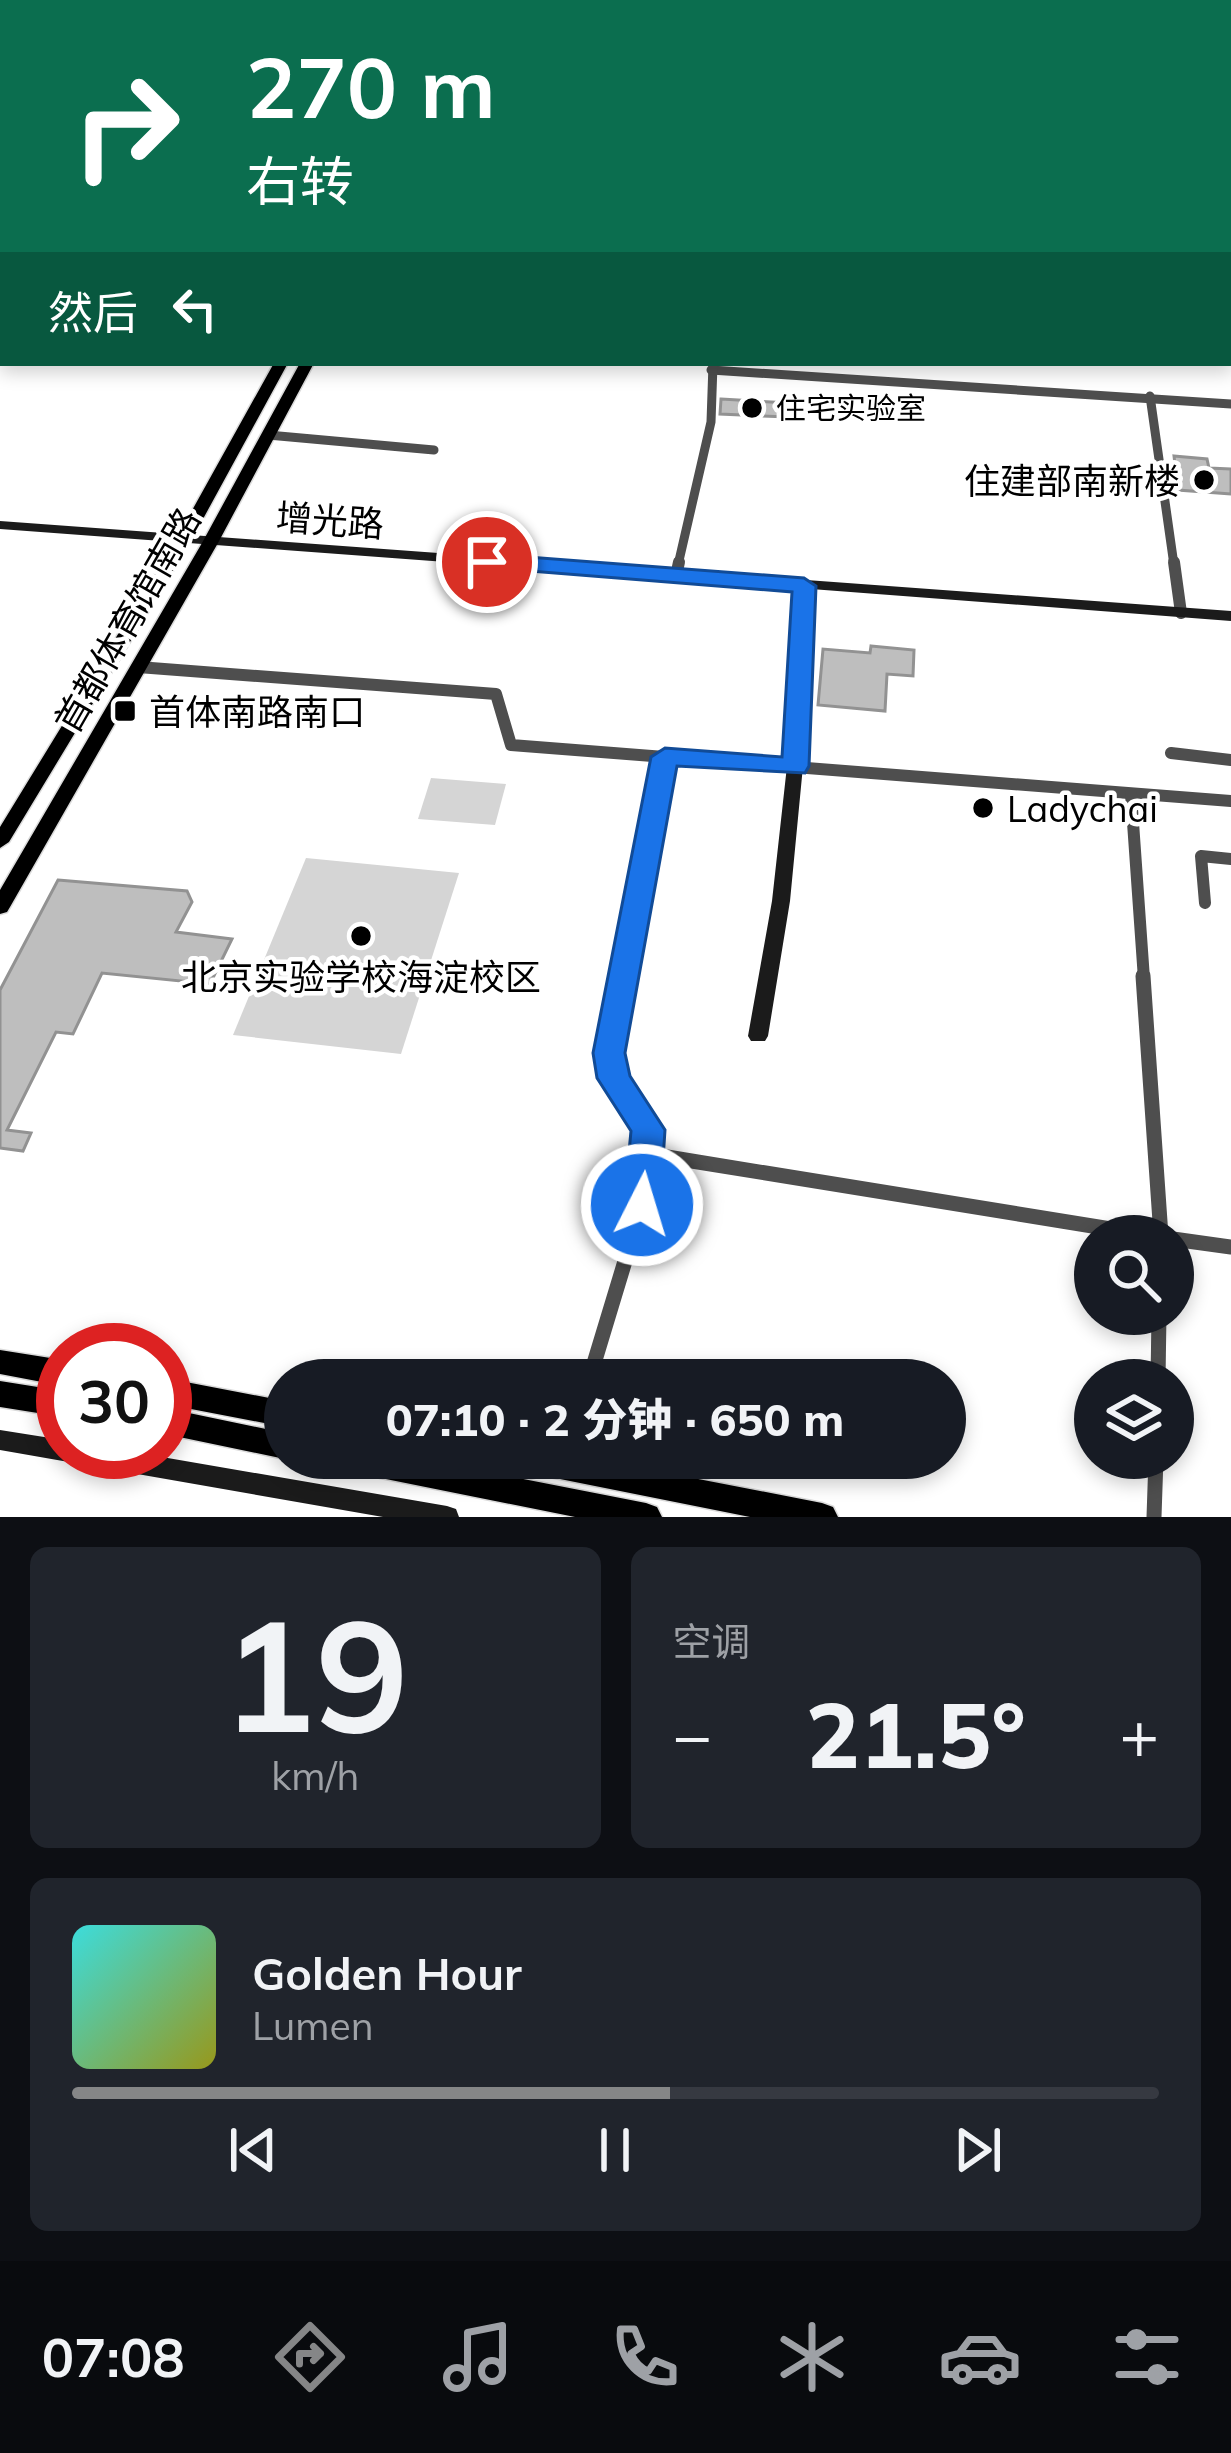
<!DOCTYPE html>
<html lang="zh">
<meta charset="utf-8">
<style>
:root{--surface:#171b24;--page:#20242c;--text:#f1f3f6;--muted:#9ea1a6;--line:#363941;--accent:#858687}
body{margin:0;font-family:Mulish,"Noto Sans SC",sans-serif;background:var(--page);color:var(--text);height:100vh;display:flex;flex-direction:column;font-size:45px;white-space:nowrap}
*{box-sizing:border-box;margin:0}
p{font-size:39px;color:var(--muted)}
.icon{flex:none;width:66px;height:66px;fill:none;stroke:currentColor;stroke-width:2;stroke-linecap:round;stroke-linejoin:round}
.map{position:relative;height:1517px;overflow:hidden}
.drawer{display:flex;flex-direction:column;gap:30px;padding:30px;background:#0d0f14;flex:1}
.drawer>*{flex:none}
.guide{position:absolute;left:0px;top:0px;width:1233px;height:366px;box-shadow:0 6px 18px #0003;background:#0b6e4f;color:#fff;overflow:hidden}
.fabs{position:absolute;left:1074px;top:1215px;display:grid;gap:24px}
.fabs a{display:grid;place-items:center;width:120px;height:120px;border-radius:50%;background:var(--surface);box-shadow:0 6px 18px #0003;font-size:60px}
.speed{position:absolute;left:36px;top:1323px;display:flex;gap:24px;font-size:60px;font-weight:700;text-align:center}
.speed>*{display:grid;place-content:center;width:156px;height:156px;border-radius:50%;background:var(--surface);box-shadow:0 6px 18px #0003;line-height:1}
.speed .limit{border:18px solid #d22;background:#fff;color:#111}
.pin{position:absolute;display:grid;place-items:center;width:102px;height:102px;color:#fff;margin:-51px;border:6px solid #fff;border-radius:50%;box-shadow:0 3px 12px #0007}
.me{position:absolute;width:132px;margin:-66px;rotate:5deg;stroke-linejoin:round;filter:drop-shadow(0 0 9px #0008)}
.turn{display:flex;align-items:center;gap:42px;height:252px;padding:0 48px;font-size:54px}
.turn .icon{width:156px;height:156px;stroke-width:2.5}
.turn b{display:block;font-size:84px;line-height:102px}
.then{display:flex;align-items:center;height:114px;padding:0 48px;background:#0003;gap:24px;font-size:45px}
.big{font-size:90px;font-weight:800;line-height:1.1}
.drawer .tile{flex:1;display:flex;flex-direction:column;justify-content:center;gap:18px;min-width:0;padding:0 42px;border-radius:18px;background:var(--page)}
.drawer .dial{align-items:center;gap:0}
.dial b{font-size:156px;line-height:1}
.song{display:flex;align-items:center;gap:36px}
.cover{width:144px;height:144px;border-radius:18px;background:linear-gradient(135deg,hsl(180 70% 55%),hsl(60 70% 35%))}
.played{height:12px;border-radius:6px;background:linear-gradient(90deg,var(--accent) 55%,var(--line) 55%)}
.keys{display:flex;justify-content:space-around;direction:ltr}
.heat{display:flex;justify-content:space-between;align-items:center;font-size:66px;direction:ltr}
.drawer .tiles{flex:1;display:grid;gap:30px;grid-template-columns:1fr 1fr}
.tile:last-child{grid-column:span 2}
.trip{position:absolute;left:264px;top:1359px;width:702px;height:120px;border-radius:60px;background:var(--surface);box-shadow:0 6px 18px #0003;font-weight:800;line-height:120px;text-align:center}
.dock{display:flex;height:192px;justify-content:space-around;align-items:center;background:#090b0e;color:var(--muted)}
.dock .icon{width:84px;height:84px}
.dock .on{color:var(--accent)}
.dock b{font-size:54px;color:var(--text)}
.map>svg:first-child{display:block}
</style>
<div class="map">
<svg width="1231" height="1517" viewBox="0 0 1231 1517">
<rect width="100%" height="100%" fill="#fff"/>
<g fill="#d5d5d5">
<polygon points="431,778 506,784 495,825 418,819"/>
<polygon points="306,858 459,873 401,1054 233,1035"/>
</g>
<g fill="#bebebe" stroke="#929292" stroke-width="3">
<polygon points="721,399 789,403 787,417 720,414"/>
<polygon points="1174,456 1207,459 1209,468 1231,469 1231,494 1178,490"/>
<polygon points="871,646 914,650 913,676 887,674 885,711 818,705 823,649 870,653"/>
<polygon points="58,880 187,891 192,902 176,932 232,939 210,984 102,973 73,1034 56,1032 7,1130 31,1133 23,1151 0,1148 0,990"/>
</g>
<g fill="none" stroke-linecap="round" stroke-linejoin="round">
<defs>
<g id="primary">
<polygon points="482,0 492,0 491,3 481,3"/>
<polygon points="498,0 508,0 506,3 496,3"/>
<rect x="0" y="177" width="3" height="6"/>
<rect x="1230" y="245" width="1" height="8"/>
<polygon points="274,363 288,363 191,541 9,842 0,848 0,827 175,541"/>
<polygon points="300,363 314,363 218,543 10,907 7,912 0,914 0,890 202,543"/>
</g>
<g id="highway">
<polygon points="0,1350 63,1360 63,1386 0,1374"/>
<polygon points="165,1378 285,1401 285,1427 165,1404"/>
<polygon points="0,1381 63,1391 63,1417 0,1407"/>
<polygon points="165,1408 285,1433 285,1458 289,1458 285,1459 165,1434"/>
<polygon points="331,1458 415,1458 646,1503 657,1507 662,1517 575,1517 346,1471 335,1468"/>
<polygon points="505,1458 590,1458 822,1503 833,1507 838,1517 750,1517 520,1471 509,1468"/>
</g>
</defs>
<use href="#primary" stroke="#dbdbdb" stroke-width="3"/>
<use href="#highway" stroke="#dbdbdb" stroke-width="3"/>
<g stroke="#4e4e4e" stroke-width="9">
<polyline points="711,370 1231,404"/>
<polyline points="1150,396 1174,565"/>
<polyline points="268,435 434,450"/>
<polyline points="678,565 711,422 713,364"/>
</g>
<g stroke="#4e4e4e" stroke-width="12">
<polyline points="1174,562 1181,613"/>
<polyline points="676,576 679,562"/>
<polyline points="138,667 496,694 511,745 1231,801"/>
<polyline points="1171,753 1231,760"/>
<polyline points="1131,794 1144,979"/>
<polyline points="1205,903 1201,856 1231,859"/>
<polyline points="623,979 665,757"/>
</g>
<g stroke="#4e4e4e" stroke-width="15">
<polyline points="1143,976 1161,1236"/>
<polyline points="646,1212 667,1157 1154,1236"/>
<polyline points="1173,1239 1231,1247"/>
<polyline points="589,1380 642,1205 648,1130 614,1079 609,1053 623,976"/>
<polyline points="1158,1380 1159,1314"/>
<polyline points="1154,1517 1156,1458"/>
</g>
<g fill="#1b1b1b" fill-rule="evenodd">
<polygon points="464,0 472,0 470,3 462,3"/>
<polygon points="512,0 520,0 519,3 511,3"/>
<polygon points="1194,0 1202,0 1204,3 1196,3"/>
<polygon points="1230,41 1231,42 1231,49 1230,48"/>
<rect x="1230" y="57" width="1" height="8"/>
<rect x="0" y="161" width="3" height="6"/>
<rect x="0" y="184" width="3" height="6"/>
<rect x="1230" y="251" width="1" height="6"/>
<polygon points="0,521 1231,611 1231,621 811,589 803,766 790,901 768,1036 765,1041 751,1041 748,1036 772,901 787,766 797,588 0,529"/>
<polygon points="0,1430 63,1440 63,1452 133,1452 447,1506 456,1509 459,1517 383,1517 0,1450"/>
</g>
<use href="#primary" fill="#000" fill-rule="evenodd"/>
<use href="#highway" fill="#000" fill-rule="evenodd"/>
</g>
<polygon fill="#1a73e8" stroke="#114b97" stroke-width="3" points="487,554 804,578 816,586 809,766 805,773 677,766 625,1053 630,1076 665,1130 660,1205 654,1215 642,1219 630,1215 624,1205 631,1131 597,1078 593,1053 651,757 665,748 782,757 792,592 479,567 479,557"/>
<g fill="#000" stroke="#fff" stroke-width="4.5">
<circle cx="752" cy="408" r="12"/>
<circle cx="1204" cy="480" r="12"/>
<rect x="113" y="699" width="24" height="24" rx="6"/>
<circle cx="983" cy="808" r="12"/>
<circle cx="361" cy="936" r="12"/>
</g>
<g text-anchor="middle" dominant-baseline="central" stroke-width="9" stroke-linejoin="round" paint-order="stroke">
<g font-size="30" fill="#000" stroke="#fff" text-anchor="start">
<text x="776" y="408">住宅实验室</text>
</g>
<g font-size="36" fill="#000" stroke="#fff" text-anchor="start">
<text x="1180" y="480" text-anchor="end">住建部南新楼</text>
<text x="149" y="711">首体南路南口</text>
<text x="1007" y="808">Ladychai</text>
<text x="361" y="976" text-anchor="middle">北京实验学校海淀校区</text>
</g>
<g font-size="36" fill="#000" stroke="#fff">
<text transform="translate(330 520) rotate(4)">增光路</text>
<text transform="translate(127 620) rotate(-60)">首都体育馆南路</text>
</g>
</g>
</svg>
<div class="fabs">
<a><svg class="icon" aria-label="search" viewBox="0 0 24 24"><circle cx="10" cy="10" r="6"/><path d="M15 15l6 6"/></svg></a>
<a><svg class="icon" aria-label="layers" viewBox="0 0 24 24"><path d="M12 4l9 5-9 5-9-5zM3 14l9 5 9-5"/></svg></a>
</div>
<div class="speed"><div class="limit">30</div></div>
<div class="pin" style="left:487px;top:562px;background:#d93025"><svg class="icon" aria-label="arrive" viewBox="0 0 24 24"><path d="M6 21V4h12l-3 4 3 4H6"/></svg></div>
<svg class="me" style="left:642px;top:1205px" viewBox="-20 -20 40 40"><circle r="17" fill="#1a73e8" stroke="#fff" stroke-width="3"/><path d="M0-11L8 9 0 5-8 9z" fill="#fff"/></svg>
<div class="trip">07:10 · 2 分钟 · 650 m</div>
<div class="guide">
<div class="turn"><svg class="icon" aria-label="right" viewBox="0 0 24 24"><path d="M7 20v-9h11M14 6l5 5-5 5"/></svg><div><b>270 m</b>右转</div></div>
<div class="then">然后<svg class="icon" aria-label="left" viewBox="0 0 24 24"><path d="M17 20v-9H6M10 6l-5 5 5 5"/></svg></div>
</div>
</div>
<section class="drawer">
<div class="tiles">
<div class="tile dial"><b>19</b><p>km/h</p></div>
<div class="tile"><p>空调</p>
<div class="heat"><a>−</a><b class="big">21.5°</b><a>+</a></div>
</div>
<div class="tile">
<div class="song"><i class="cover"></i><div><b>Golden Hour</b><p>Lumen</p></div></div>
<div class="played"></div>
<div class="keys"><svg class="icon" aria-label="previous" viewBox="0 0 24 24"><path d="M18 5L8 12l10 7zM5 5v14"/></svg><svg class="icon" aria-label="pause" viewBox="0 0 24 24"><path d="M8 5v14M16 5v14"/></svg><svg class="icon" aria-label="next" viewBox="0 0 24 24"><path d="M6 5l10 7-10 7zM19 5v14"/></svg></div>
</div>
</div>
</section>
<nav class="dock">
<b>07:08</b>
<svg class="icon on" aria-label="directions" viewBox="0 0 24 24"><path d="M12 3l9 9-9 9-9-9zM9 14v-3h6M13 9l2 2-2 2"/></svg>
<svg class="icon" aria-label="music" viewBox="0 0 24 24"><path d="M9 18V5l10-2v13"/><circle cx="6" cy="18" r="3"/><circle cx="16" cy="16" r="3"/></svg>
<svg class="icon" aria-label="phone" viewBox="0 0 24 24"><path d="M5 4h4l2 5-3 2q2 4 5 5l2-3 5 2v4C11 20 4 13 5 4z"/></svg>
<svg class="icon" aria-label="climate" viewBox="0 0 24 24"><path d="M12 3v18M4 7l16 10M4 17L20 7"/></svg>
<svg class="icon" aria-label="car" viewBox="0 0 24 24"><path d="M5 17H2v-5l4-1 3-4h7l3 4 3 1v5h-3M9 17h6M6 11h13"/><circle cx="7" cy="17" r="2"/><circle cx="17" cy="17" r="2"/></svg>
<svg class="icon" aria-label="filters" viewBox="0 0 24 24"><path d="M4 7h16M4 17h16"/><circle cx="9" cy="7" r="2"/><circle cx="15" cy="17" r="2"/></svg>
</nav>
